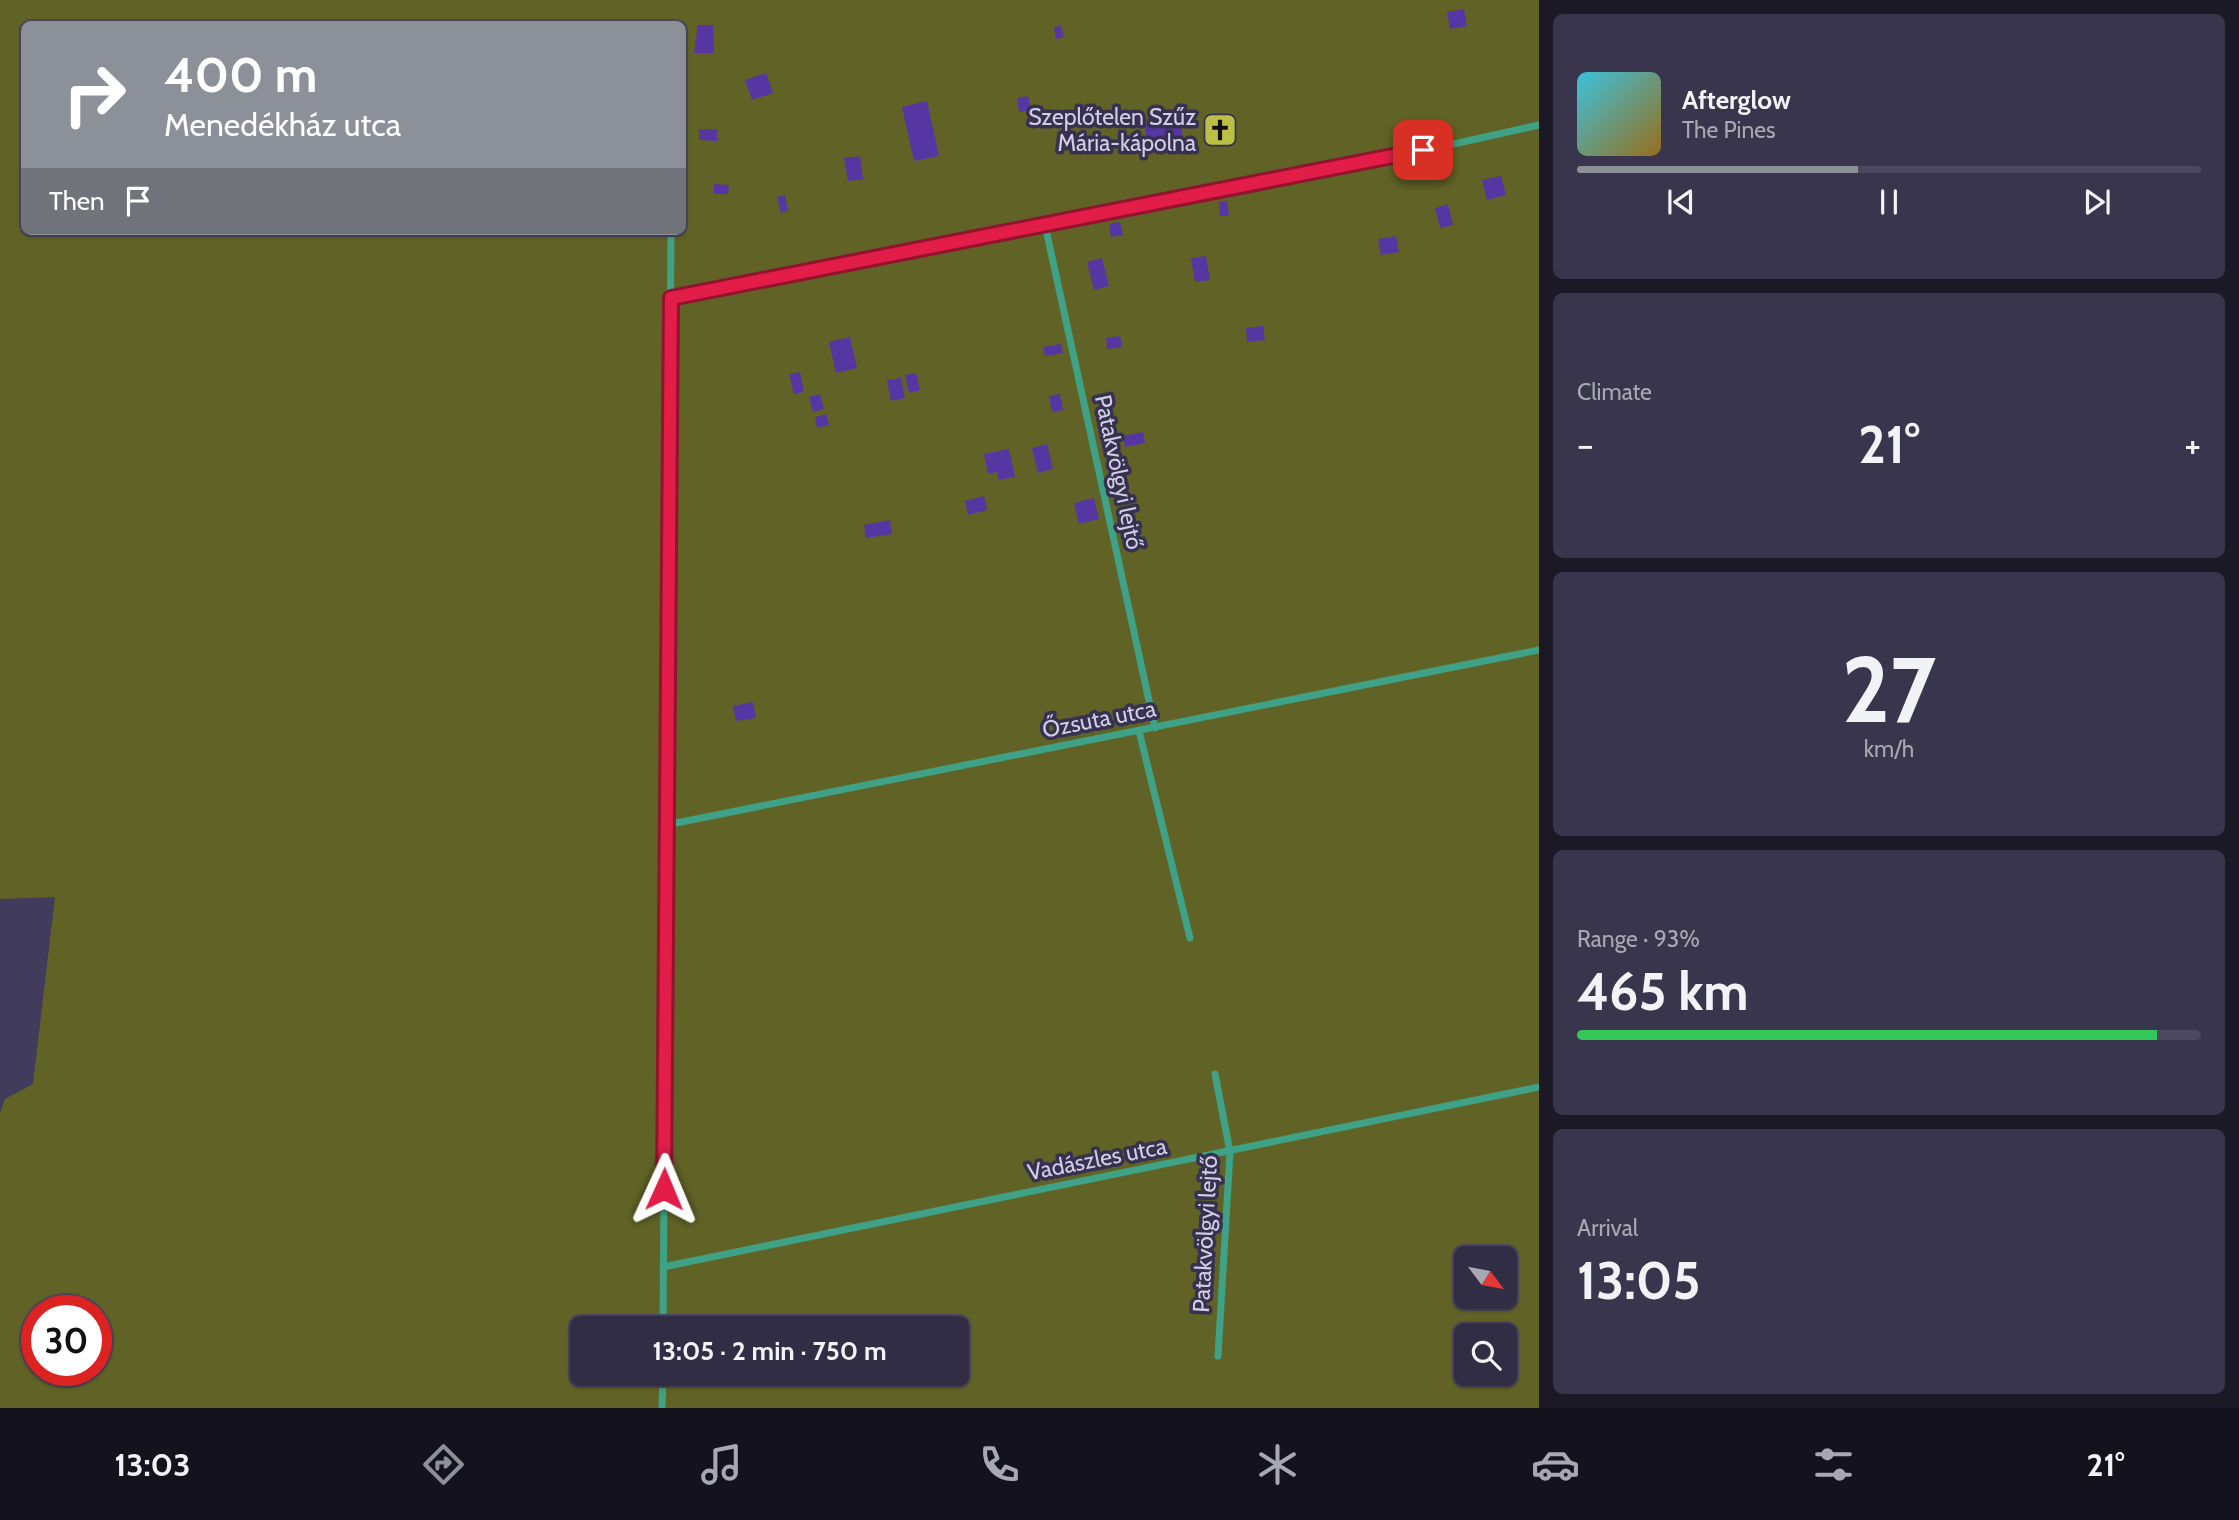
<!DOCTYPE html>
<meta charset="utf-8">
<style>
:root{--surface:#312d45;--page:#39354c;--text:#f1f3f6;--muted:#a8a8b3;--line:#4c495e;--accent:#8c9099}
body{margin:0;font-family:Cabin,sans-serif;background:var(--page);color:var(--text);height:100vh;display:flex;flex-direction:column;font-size:26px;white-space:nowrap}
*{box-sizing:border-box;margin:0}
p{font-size:23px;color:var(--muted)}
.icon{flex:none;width:38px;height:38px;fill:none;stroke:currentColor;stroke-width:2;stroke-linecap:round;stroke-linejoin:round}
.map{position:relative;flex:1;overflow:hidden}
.details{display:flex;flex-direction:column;gap:14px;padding:14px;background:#1b1926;width:700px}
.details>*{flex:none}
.guide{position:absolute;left:21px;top:21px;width:665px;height:214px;border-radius:10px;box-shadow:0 2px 5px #0004,0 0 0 2px var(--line);background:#8c9099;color:#fff;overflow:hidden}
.needle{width:46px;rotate:122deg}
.tools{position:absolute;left:1454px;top:1246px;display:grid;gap:14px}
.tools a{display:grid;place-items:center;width:63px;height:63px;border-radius:10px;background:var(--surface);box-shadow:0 2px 5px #0004,0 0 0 2px var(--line);font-size:35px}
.speed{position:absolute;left:21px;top:1295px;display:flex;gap:14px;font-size:35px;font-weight:700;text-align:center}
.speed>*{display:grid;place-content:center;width:91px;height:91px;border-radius:50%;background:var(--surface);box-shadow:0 2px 5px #0004,0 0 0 2px var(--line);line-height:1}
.speed .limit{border:10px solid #d22;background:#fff;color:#111}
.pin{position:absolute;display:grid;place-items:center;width:60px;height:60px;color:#fff;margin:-30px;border-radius:14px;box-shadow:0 4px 10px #0006}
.me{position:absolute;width:77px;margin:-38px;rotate:1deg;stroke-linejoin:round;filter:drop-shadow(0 0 5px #0008)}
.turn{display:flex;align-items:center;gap:24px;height:147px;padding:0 28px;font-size:32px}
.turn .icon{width:91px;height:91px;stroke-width:2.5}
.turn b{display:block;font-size:49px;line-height:60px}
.then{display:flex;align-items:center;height:66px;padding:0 28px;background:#0003;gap:14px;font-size:26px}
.big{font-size:52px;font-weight:800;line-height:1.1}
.details .card{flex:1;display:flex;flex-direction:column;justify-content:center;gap:10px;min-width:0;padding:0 24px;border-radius:10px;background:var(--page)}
.details .dial{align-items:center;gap:0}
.dial b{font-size:91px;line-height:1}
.song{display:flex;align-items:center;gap:21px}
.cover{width:84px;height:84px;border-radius:10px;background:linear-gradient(135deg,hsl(190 70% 55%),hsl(40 70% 35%))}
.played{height:7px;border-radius:4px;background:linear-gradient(90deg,var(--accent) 45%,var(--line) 45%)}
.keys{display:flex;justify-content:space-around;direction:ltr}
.heat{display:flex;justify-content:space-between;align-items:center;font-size:38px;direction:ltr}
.charge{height:10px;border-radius:5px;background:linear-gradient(90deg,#34c759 93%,var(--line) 0)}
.trip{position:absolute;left:570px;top:1316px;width:399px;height:70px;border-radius:10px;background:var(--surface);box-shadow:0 2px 5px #0004,0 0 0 2px var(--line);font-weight:800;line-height:70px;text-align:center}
.menu{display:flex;height:112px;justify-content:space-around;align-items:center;background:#14121c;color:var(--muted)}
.menu .icon{width:49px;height:49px}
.menu .selected{color:var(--accent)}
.menu b{font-size:32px;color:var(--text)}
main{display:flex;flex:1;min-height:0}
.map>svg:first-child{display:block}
</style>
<main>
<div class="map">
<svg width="1539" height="1408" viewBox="0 0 1539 1408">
<rect width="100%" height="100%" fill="#413c5c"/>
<path fill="#616326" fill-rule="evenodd" d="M0,0H1539V1408H0V1113L5,1099L33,1084L55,897L0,899ZM24,24H682V231H24ZM1466,1258H1505V1297H1466ZM37,1311H96V1370H37ZM583,1328H957V1374H583ZM1466,1335H1505V1374H1466Z"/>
<g fill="#5636a3">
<polygon points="1464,9 1467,26 1450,29 1447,12"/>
<polygon points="698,25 713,25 714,53 694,53"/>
<polygon points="1061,26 1064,37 1056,39 1054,27"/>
<polygon points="766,73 773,93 752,100 745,80"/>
<polygon points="1028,96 1031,110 1019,112 1017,98"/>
<polygon points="927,101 939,156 914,161 902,107"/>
<polygon points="1101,107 1103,125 1092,126 1089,109"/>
<polygon points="1180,118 1183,138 1148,144 1144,124"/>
<polygon points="1224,119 1228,138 1216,140 1211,121"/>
<polygon points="699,129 717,129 717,141 699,140"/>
<polygon points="860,156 863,179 848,181 844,158"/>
<polygon points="1501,176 1506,195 1487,200 1482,180"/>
<polygon points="714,184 729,185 728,194 714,194"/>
<polygon points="785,195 788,211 781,213 777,197"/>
<polygon points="1227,201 1229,215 1220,216 1219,202"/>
<polygon points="1448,204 1453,225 1440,228 1435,208"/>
<polygon points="1120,222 1123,235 1111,237 1109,224"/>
<polygon points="1396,236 1399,252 1381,255 1378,239"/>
<polygon points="1206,256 1210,280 1195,282 1191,258"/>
<polygon points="1102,258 1109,286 1094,290 1087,262"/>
<polygon points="1263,326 1265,340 1247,342 1246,328"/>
<polygon points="1120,336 1122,347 1107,349 1106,338"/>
<polygon points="850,337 857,368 836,373 829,342"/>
<polygon points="1061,344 1063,353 1045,356 1043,347"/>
<polygon points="800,372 804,392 794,394 789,374"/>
<polygon points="916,373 920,390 909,393 905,375"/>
<polygon points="901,378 905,398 891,401 887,380"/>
<polygon points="820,394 824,409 813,412 809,397"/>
<polygon points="1060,394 1063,410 1052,412 1049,396"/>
<polygon points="826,414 829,425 817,428 815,417"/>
<polygon points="1143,432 1145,443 1125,447 1123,436"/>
<polygon points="1047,444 1053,469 1038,473 1032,448"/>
<polygon points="1009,449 1015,477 999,480 997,472 988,474 984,454"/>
<polygon points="984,496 987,510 968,515 965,501"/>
<polygon points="1094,498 1099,519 1079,524 1074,503"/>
<polygon points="890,520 892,534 866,538 864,525"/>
<polygon points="753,702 756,718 736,721 733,706"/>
</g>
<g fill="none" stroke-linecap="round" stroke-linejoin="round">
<g stroke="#3fa286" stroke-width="7">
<polyline points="1045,225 1155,728"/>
<polyline points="671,298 1404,155 1539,125"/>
<polyline points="1139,731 1190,938"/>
<polyline points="666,825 1539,650"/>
<polyline points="1215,1074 1230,1152 1218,1356"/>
<polyline points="663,1267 1539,1087"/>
<polyline points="663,1328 671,231"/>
<polyline points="662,1408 663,1374"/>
</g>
</g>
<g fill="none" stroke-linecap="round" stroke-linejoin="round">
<defs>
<polyline id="route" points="664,1189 671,298 1423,150"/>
</defs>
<use href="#route" stroke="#92132f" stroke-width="18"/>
<use href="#route" stroke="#e11d48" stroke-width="12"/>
</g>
<defs>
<symbol id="church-square" viewBox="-11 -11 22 22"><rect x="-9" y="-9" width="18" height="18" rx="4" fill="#bbc044" stroke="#373151"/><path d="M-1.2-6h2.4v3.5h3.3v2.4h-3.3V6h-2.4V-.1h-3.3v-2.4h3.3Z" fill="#111"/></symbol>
</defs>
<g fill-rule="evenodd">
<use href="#church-square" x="1201" y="111" width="38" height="38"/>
</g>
<g text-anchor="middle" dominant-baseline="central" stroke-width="7" stroke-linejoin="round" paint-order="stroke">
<g font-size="23" fill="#d1cfe3" stroke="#373151" text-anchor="end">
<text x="1196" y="117">Szeplőtelen Szűz<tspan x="1196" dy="26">Mária-kápolna</tspan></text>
</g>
<g font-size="23" fill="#d1cfe3" stroke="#373151">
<text transform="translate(1119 472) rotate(78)">Patakvölgyi lejtő</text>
<text transform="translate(1099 719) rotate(-11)">Őzsuta utca</text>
<text transform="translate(1097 1159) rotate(-11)">Vadászles utca</text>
<text transform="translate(1205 1234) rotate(-87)">Patakvölgyi lejtő</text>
</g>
</g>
</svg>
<div class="tools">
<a><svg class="needle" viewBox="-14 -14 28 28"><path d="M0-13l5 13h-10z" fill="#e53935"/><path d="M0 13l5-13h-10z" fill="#a8a8b3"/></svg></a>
<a><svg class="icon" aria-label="search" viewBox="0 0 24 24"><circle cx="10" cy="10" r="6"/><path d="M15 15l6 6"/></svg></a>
</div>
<div class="speed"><div class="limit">30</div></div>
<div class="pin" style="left:1423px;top:150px;background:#d93025"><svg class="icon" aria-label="arrive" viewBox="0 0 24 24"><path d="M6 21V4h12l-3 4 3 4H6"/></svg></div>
<svg class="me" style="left:664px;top:1189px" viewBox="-20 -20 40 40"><path d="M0-17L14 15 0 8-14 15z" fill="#e11d48" stroke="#fff" stroke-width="4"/></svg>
<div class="trip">13:05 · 2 min · 750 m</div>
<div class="guide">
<div class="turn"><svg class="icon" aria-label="right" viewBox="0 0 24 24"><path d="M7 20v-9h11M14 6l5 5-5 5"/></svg><div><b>400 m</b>Menedékház utca</div></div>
<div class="then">Then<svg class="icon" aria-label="arrive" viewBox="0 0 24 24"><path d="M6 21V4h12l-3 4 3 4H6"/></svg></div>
</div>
</div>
<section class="details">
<div class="card">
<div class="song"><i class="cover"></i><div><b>Afterglow</b><p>The Pines</p></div></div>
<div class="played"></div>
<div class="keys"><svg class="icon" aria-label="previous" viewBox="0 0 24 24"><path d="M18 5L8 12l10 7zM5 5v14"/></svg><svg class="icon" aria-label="pause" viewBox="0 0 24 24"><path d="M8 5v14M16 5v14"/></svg><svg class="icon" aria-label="next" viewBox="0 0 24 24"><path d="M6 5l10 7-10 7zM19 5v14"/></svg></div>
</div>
<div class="card"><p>Climate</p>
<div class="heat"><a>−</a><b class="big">21°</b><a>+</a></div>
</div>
<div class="card dial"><b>27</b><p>km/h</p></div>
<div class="card"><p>Range · 93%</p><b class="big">465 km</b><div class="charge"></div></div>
<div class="card"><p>Arrival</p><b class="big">13:05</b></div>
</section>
</main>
<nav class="menu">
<b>13:03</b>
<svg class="icon selected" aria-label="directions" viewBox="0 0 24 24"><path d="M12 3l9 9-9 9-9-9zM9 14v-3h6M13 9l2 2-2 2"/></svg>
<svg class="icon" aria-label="music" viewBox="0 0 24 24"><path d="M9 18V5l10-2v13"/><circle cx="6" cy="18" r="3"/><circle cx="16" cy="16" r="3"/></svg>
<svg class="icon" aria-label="phone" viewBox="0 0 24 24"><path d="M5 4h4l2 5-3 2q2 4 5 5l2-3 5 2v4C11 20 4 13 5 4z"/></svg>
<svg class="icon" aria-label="climate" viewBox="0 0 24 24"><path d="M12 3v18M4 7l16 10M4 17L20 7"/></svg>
<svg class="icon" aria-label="car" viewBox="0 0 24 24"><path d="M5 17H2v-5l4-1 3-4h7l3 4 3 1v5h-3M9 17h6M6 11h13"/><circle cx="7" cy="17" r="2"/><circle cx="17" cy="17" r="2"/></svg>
<svg class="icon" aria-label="filters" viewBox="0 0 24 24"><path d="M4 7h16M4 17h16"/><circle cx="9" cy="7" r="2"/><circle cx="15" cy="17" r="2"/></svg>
<b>21°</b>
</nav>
